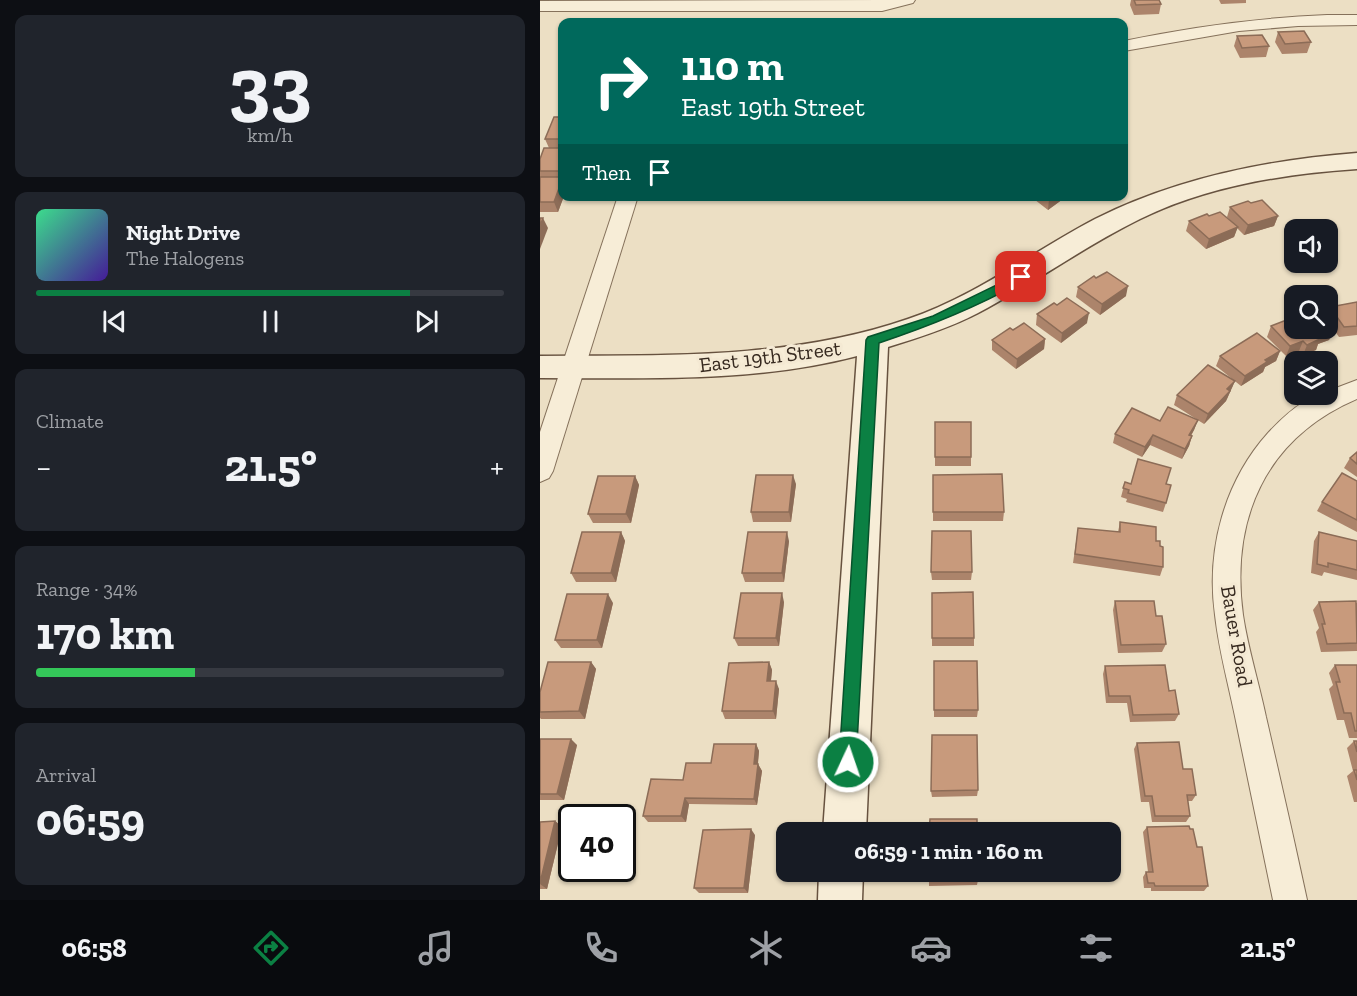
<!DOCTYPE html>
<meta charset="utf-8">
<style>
:root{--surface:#171b24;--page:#20242c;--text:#f1f3f6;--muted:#9ea1a6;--line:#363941;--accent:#0b8043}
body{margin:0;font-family:"Zilla Slab",serif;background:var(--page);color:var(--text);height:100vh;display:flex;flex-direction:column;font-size:22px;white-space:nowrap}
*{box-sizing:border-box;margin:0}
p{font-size:20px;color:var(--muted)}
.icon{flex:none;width:33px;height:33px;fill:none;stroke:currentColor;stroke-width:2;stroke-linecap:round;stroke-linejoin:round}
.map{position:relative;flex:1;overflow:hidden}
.panel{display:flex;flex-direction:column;gap:15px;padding:15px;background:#0d0f14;width:540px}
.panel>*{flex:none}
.guide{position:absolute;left:18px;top:18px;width:570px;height:183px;border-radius:12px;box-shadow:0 2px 4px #0004;background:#00695c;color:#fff;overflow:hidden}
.buttons{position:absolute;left:744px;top:219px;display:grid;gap:12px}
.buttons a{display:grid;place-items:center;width:54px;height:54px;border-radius:12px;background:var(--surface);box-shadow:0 2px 4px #0004;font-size:30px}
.speed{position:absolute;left:18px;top:804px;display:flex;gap:12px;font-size:30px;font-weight:700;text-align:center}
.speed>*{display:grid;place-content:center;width:78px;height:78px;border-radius:50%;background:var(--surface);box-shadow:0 2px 4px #0004;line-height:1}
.speed .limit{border:3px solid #111;border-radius:9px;background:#fff;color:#111}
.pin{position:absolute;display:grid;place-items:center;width:51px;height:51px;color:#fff;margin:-26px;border-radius:12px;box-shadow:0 3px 9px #0006}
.me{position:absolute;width:66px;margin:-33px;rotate:3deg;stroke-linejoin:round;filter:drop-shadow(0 0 4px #0008)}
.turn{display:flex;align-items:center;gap:21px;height:126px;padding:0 24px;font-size:27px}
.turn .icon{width:78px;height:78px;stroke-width:2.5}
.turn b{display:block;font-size:42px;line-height:51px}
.then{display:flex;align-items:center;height:57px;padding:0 24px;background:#0003;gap:12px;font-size:22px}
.big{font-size:45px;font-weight:700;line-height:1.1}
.panel .tile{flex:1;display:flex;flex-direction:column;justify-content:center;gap:9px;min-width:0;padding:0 21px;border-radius:12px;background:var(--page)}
.panel .dial{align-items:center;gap:0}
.dial b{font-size:78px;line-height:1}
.song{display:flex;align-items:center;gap:18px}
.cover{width:72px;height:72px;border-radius:9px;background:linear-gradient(135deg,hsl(150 70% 55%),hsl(260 70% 35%))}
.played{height:6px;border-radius:3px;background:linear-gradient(90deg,var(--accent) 80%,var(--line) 80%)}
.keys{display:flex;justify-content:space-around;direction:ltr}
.heat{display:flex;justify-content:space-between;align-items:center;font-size:33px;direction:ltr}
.charge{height:9px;border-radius:4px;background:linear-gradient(90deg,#34c759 34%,var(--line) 0)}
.trip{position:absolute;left:236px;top:822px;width:345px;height:60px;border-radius:12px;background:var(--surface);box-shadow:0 2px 4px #0004;font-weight:700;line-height:60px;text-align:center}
.tab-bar{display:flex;height:96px;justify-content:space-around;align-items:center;background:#090b0e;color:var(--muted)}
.tab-bar .icon{width:42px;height:42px}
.tab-bar .on{color:var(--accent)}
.tab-bar b{font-size:27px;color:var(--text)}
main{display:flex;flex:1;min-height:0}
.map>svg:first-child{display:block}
</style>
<main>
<section class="panel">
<div class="tile dial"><b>33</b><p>km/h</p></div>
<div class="tile">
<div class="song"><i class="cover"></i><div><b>Night Drive</b><p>The Halogens</p></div></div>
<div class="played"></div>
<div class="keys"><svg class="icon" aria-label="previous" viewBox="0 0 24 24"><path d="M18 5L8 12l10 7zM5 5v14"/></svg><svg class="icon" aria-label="pause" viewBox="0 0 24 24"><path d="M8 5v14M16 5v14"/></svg><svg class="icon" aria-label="next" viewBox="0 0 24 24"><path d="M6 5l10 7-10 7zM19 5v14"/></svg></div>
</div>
<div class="tile"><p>Climate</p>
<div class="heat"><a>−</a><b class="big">21.5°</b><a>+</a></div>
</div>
<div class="tile"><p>Range · 34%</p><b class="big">170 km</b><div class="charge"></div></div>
<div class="tile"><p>Arrival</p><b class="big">06:59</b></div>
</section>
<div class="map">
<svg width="817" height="900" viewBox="0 0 817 900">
<rect width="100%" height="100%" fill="#ecdfc4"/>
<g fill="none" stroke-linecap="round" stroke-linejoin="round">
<defs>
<g id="street">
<polygon points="347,0 375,0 373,3 342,11 0,11 0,1"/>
<path d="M787,15H817V25L758,26L699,31L584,51V41C651,27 718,18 787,15Z"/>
<polygon points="78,196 98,196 13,471 9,478 0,482 0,432"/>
<path d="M817,380V399C726,438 690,518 703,615C708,649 719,683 726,717C740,778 754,839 767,900H733C721,842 709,784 697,726C690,690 679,652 675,615C666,550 684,482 728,433C742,418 766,394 788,394V391Z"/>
</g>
<g id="secondary">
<path d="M817,153V169C743,174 667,186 600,219C543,247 493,284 438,313C409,328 378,338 348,347L326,832H283L317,356C214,383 105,378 0,378V356C123,355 250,360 368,319C436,296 492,252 555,219C637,178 726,160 817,153Z"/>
<polygon points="279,872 323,872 322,900 278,900"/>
</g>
</defs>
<use href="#street" stroke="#85715b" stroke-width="2"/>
<use href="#secondary" stroke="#67523f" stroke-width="3"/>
<use href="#street" fill="#f7edd7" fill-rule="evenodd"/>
<use href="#secondary" fill="#f7edd7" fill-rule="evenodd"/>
</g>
<g fill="#ac846b">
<polygon points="591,0 619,0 621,4 619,14 594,15 590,5"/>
<polygon points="679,0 706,0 706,3 681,4"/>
<polygon points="738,32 771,42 767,53 742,54 735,42"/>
<polygon points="697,36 729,46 726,57 700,58 694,46"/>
<polygon points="22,97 22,113 19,105"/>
<polygon points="22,117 22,196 24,196 18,212 0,212 0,159 9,148 5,139"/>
<polygon points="490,196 527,196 508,210"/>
<polygon points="711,203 738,216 734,226 704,235 697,228 694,237 666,249 646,231 649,221 669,216 691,221 687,217 690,207"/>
<polygon points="538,287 586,296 560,315 536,297"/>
<polygon points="817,302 817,335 799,337 794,330 789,340 778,344 776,350 763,355 759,351 746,356 727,337 731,326 794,329 788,320 788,312 790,307"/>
<polygon points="497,314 547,323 521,343 496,325"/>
<polygon points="473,330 505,339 504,349 476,369 452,350 452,340"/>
<polygon points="740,351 736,361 725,367 723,372 701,386 676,366 680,356"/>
<polygon points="695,381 686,401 664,424 634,405 637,395"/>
<polygon points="658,420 654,430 651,436 652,436 649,446 642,459 610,445 602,457 573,443 575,434 620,421"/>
<polygon points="395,422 431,457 431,466 395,466"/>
<polygon points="817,452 817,477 804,468 810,458"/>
<polygon points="393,475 464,512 463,521 393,521"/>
<polygon points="95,476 99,485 91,523 53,523 48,514"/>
<polygon points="817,481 817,532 777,511 782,502"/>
<polygon points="585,482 591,484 626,484 626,503 623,512 586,502 587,499 581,497"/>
<polygon points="256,484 251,522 213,522 211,512"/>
<polygon points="580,522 616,541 620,546 623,567 620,576 533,563 538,528 578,532"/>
<polygon points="81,532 85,541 76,582 36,582 31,573"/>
<polygon points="779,532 817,541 817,580 784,572 782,576 771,573 774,541"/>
<polygon points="249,541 244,582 205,582 202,573"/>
<polygon points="391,572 432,572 431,580 392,580"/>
<polygon points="392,593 434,638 434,646 392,646"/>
<polygon points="575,601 616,616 626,644 622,652 578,653 573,610"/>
<polygon points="244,602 239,646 198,646 194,638"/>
<polygon points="779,602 817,603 817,651 781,652 776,632 779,628 773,610"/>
<polygon points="73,603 62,648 21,648 15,640"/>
<polygon points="394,661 438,710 437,717 394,717"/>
<polygon points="51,662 56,669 45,719 1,719 0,718 0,692"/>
<polygon points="229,662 232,670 231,681 239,689 236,719 185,719 182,711"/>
<polygon points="795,665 817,665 817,738 809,738 804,720 797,720 789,689 793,685 789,673"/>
<polygon points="565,666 629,691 639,714 635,721 590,722 587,703 566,703 563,674"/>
<polygon points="0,739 37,745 24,800 0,800"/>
<polygon points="814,741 817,741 817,802 814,802 807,776 813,771 807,748"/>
<polygon points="597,743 643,769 656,795 652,801 648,801 650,816 646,822 612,822 609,802 601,802 594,749"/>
<polygon points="216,744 219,751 218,764 222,771 217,805 149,804 146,822 108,822 103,816 143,780 171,763"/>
<polygon points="438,790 437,796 392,797 391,791"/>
<polygon points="15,821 22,827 7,889 0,889 0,822"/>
<polygon points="607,827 657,847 668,886 664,891 611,891 611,888 604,888 603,877 606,872 608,872 603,832"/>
<polygon points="215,835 208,893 159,893 154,888"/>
<polygon points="389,872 438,880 437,885 389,886"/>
</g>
<g fill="#8c6c57">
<polygon points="22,180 22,196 24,196 18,212 14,202"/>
<polygon points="513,196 527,196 508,210 509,199"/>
<polygon points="738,216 734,226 704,235 708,225"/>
<polygon points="3,218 8,228 0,249 0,226"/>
<polygon points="698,227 694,237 666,249 669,239"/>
<polygon points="588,286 586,296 560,315 562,304"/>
<polygon points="549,313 547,323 521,343 522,333"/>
<polygon points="794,329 789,340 778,344 776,350 763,355 767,345 777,336"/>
<polygon points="505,339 504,349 476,369 477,359"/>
<polygon points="763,341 759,351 746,356 750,346"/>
<polygon points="740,351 736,361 725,367 723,372 701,386 705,376 725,360"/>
<polygon points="695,381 686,401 664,424 668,414 687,389"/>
<polygon points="658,420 654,430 645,445 649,435"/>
<polygon points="613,435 610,445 602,457 605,447"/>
<polygon points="652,436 649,446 642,459 645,449"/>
<polygon points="253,475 256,484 251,522 249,512"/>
<polygon points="95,476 99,485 91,523 86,514"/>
<polygon points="81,532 85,541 76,582 71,573"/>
<polygon points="247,532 249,541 244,582 242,573"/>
<polygon points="242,593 244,602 239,646 236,638"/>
<polygon points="68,594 73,603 62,648 57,640"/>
<polygon points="51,662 56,669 45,719 39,711"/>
<polygon points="229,662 232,670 230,689 227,681"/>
<polygon points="236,681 239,689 236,719 233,711"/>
<polygon points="31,739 37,745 24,800 17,794"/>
<polygon points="216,744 219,751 217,771 214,764"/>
<polygon points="218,764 222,771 217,805 214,799"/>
<polygon points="145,798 149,804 146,822 141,816"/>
<polygon points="15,821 22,827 7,889 0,884"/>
<polygon points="211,829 215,835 208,893 204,888"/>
</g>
<g fill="#c89a7c" stroke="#8c6c57" stroke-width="1.5">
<polygon points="594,0 619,0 621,4 596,5"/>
<polygon points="764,31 771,42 745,44 738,32"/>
<polygon points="722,35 729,46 702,48 697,36"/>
<polygon points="22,97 22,105 19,105"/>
<polygon points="14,117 22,117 22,139 5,139"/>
<polygon points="4,148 22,148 22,171 0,171 0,159"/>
<polygon points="0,177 22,177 22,180 14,202 0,202"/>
<polygon points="722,200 738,216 708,225 690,207 708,201 711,203"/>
<polygon points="680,212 698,227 669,239 649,221 667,214 669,216"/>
<polygon points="0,218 3,218 0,226"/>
<polygon points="567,272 588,286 562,304 538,287 554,276 556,278"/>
<polygon points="527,298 549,313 522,333 497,314 514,303 517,305"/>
<polygon points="817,302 817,326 804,327 790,307"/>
<polygon points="754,317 754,328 788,328 788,323 794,329 777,336 780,339 767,345 763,341 750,346 731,326"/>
<polygon points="484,323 505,339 477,359 452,340 470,328 473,330"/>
<polygon points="717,333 740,351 725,360 727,362 705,376 680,356"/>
<polygon points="668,365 695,381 687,389 690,391 668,414 637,395"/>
<polygon points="628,407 658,420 649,435 652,436 645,449 613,435 605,447 575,434 592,408 620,421"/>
<rect x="395" y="422" width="36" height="35"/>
<polygon points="817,452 817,464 810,458"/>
<polygon points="598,459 631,468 626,484 631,485 626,503 588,493 589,490 583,488 585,482 591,484"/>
<polygon points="802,473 817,481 817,520 782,502"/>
<polygon points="462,474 464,512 393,512 393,475"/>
<polygon points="216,475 253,475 249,512 211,512"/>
<polygon points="58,476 95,476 86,514 48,514"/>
<polygon points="580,522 616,527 616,541 620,541 620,546 623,547 623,567 535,554 538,528 580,532"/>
<polygon points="392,531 431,531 432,572 391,572"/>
<polygon points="42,532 81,532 71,573 31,573"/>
<polygon points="208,532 247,532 242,573 202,573"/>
<polygon points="779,532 817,541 817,570 788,563 788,567 777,564"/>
<polygon points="433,592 434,638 392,638 392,593"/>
<polygon points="201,593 242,593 236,638 194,638"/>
<polygon points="27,594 68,594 57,640 15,640"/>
<polygon points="575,601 614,601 616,616 622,616 626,644 581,645"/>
<polygon points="816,601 817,643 787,644 782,624 785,624 779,602"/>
<polygon points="394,661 437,661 438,710 394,710"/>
<polygon points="8,662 51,662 39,711 0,712 0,692"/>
<polygon points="229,662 227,681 236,681 233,711 182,711 189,663"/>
<polygon points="625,665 629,691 635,690 639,714 593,715 590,696 569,696 565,666"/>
<polygon points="795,665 817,665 817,731 815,731 811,713 804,713 796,682 800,682"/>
<polygon points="392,735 437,735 438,790 391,791"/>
<polygon points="0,739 31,739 17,794 0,794"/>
<polygon points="814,741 817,741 817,752"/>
<polygon points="639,742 643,769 652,769 656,795 647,795 650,816 615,816 612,796 605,796 597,743"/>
<polygon points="174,744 216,744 214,764 218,764 214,799 145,798 141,816 103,816 111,779 143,780 146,763 171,763"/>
<polygon points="814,770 817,770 817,780"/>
<polygon points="390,819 437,819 437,832 389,832"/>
<polygon points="15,821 0,883 0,822"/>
<polygon points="649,826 650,829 653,829 657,847 662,847 668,886 615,886 614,883 608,883 606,872 613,872 607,827"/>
<polygon points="211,829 204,888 154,888 163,830"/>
<polygon points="389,872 438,872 438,880 389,881"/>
</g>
<path fill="#0b8043" stroke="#07532c" stroke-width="1.5" d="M481,273L487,277L485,280C438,307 390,326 339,343L316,762L314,768L308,771L302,768L299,762L326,340L328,337L393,316Z"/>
<g text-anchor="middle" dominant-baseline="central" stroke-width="6" stroke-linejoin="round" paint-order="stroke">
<g font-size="21" fill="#36291f" stroke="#f4e9d3">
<text transform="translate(230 356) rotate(-7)">East 19th Street</text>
<text transform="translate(697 636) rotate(80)">Bauer Road</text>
</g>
</g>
</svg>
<div class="buttons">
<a><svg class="icon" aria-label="sound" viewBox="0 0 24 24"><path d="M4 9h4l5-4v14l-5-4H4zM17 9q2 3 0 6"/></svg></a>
<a><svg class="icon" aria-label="search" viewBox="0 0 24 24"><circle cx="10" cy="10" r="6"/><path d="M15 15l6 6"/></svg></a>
<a><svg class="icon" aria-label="layers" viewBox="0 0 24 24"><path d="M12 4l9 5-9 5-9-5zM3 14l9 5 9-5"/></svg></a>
</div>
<div class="speed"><div class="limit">40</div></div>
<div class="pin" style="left:481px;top:277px;background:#d93025"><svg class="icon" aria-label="arrive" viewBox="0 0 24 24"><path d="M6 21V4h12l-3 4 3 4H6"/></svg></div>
<svg class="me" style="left:308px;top:762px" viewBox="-20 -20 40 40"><circle r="17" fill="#0b8043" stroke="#fff" stroke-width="3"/><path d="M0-11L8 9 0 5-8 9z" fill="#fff"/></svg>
<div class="trip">06:59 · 1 min · 160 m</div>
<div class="guide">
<div class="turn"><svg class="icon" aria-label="right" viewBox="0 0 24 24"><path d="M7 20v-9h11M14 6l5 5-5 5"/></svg><div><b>110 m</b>East 19th Street</div></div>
<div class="then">Then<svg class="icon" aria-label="arrive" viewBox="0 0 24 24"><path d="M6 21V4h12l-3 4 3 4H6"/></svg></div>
</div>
</div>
</main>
<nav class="tab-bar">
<b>06:58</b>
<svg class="icon on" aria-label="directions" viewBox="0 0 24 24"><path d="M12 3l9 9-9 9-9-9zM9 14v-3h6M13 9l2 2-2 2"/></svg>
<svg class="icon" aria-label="music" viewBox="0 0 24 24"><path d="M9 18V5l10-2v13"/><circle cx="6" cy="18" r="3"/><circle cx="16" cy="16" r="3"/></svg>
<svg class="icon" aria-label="phone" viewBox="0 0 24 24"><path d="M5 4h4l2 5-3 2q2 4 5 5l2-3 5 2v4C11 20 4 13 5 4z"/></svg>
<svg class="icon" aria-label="climate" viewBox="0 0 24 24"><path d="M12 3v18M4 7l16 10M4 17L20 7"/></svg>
<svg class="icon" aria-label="car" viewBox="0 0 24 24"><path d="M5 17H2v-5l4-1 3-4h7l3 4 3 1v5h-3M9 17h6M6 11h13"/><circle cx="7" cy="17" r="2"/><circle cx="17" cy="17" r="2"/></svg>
<svg class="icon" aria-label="filters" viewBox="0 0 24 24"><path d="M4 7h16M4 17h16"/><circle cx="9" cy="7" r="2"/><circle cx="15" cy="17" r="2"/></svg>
<b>21.5°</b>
</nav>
